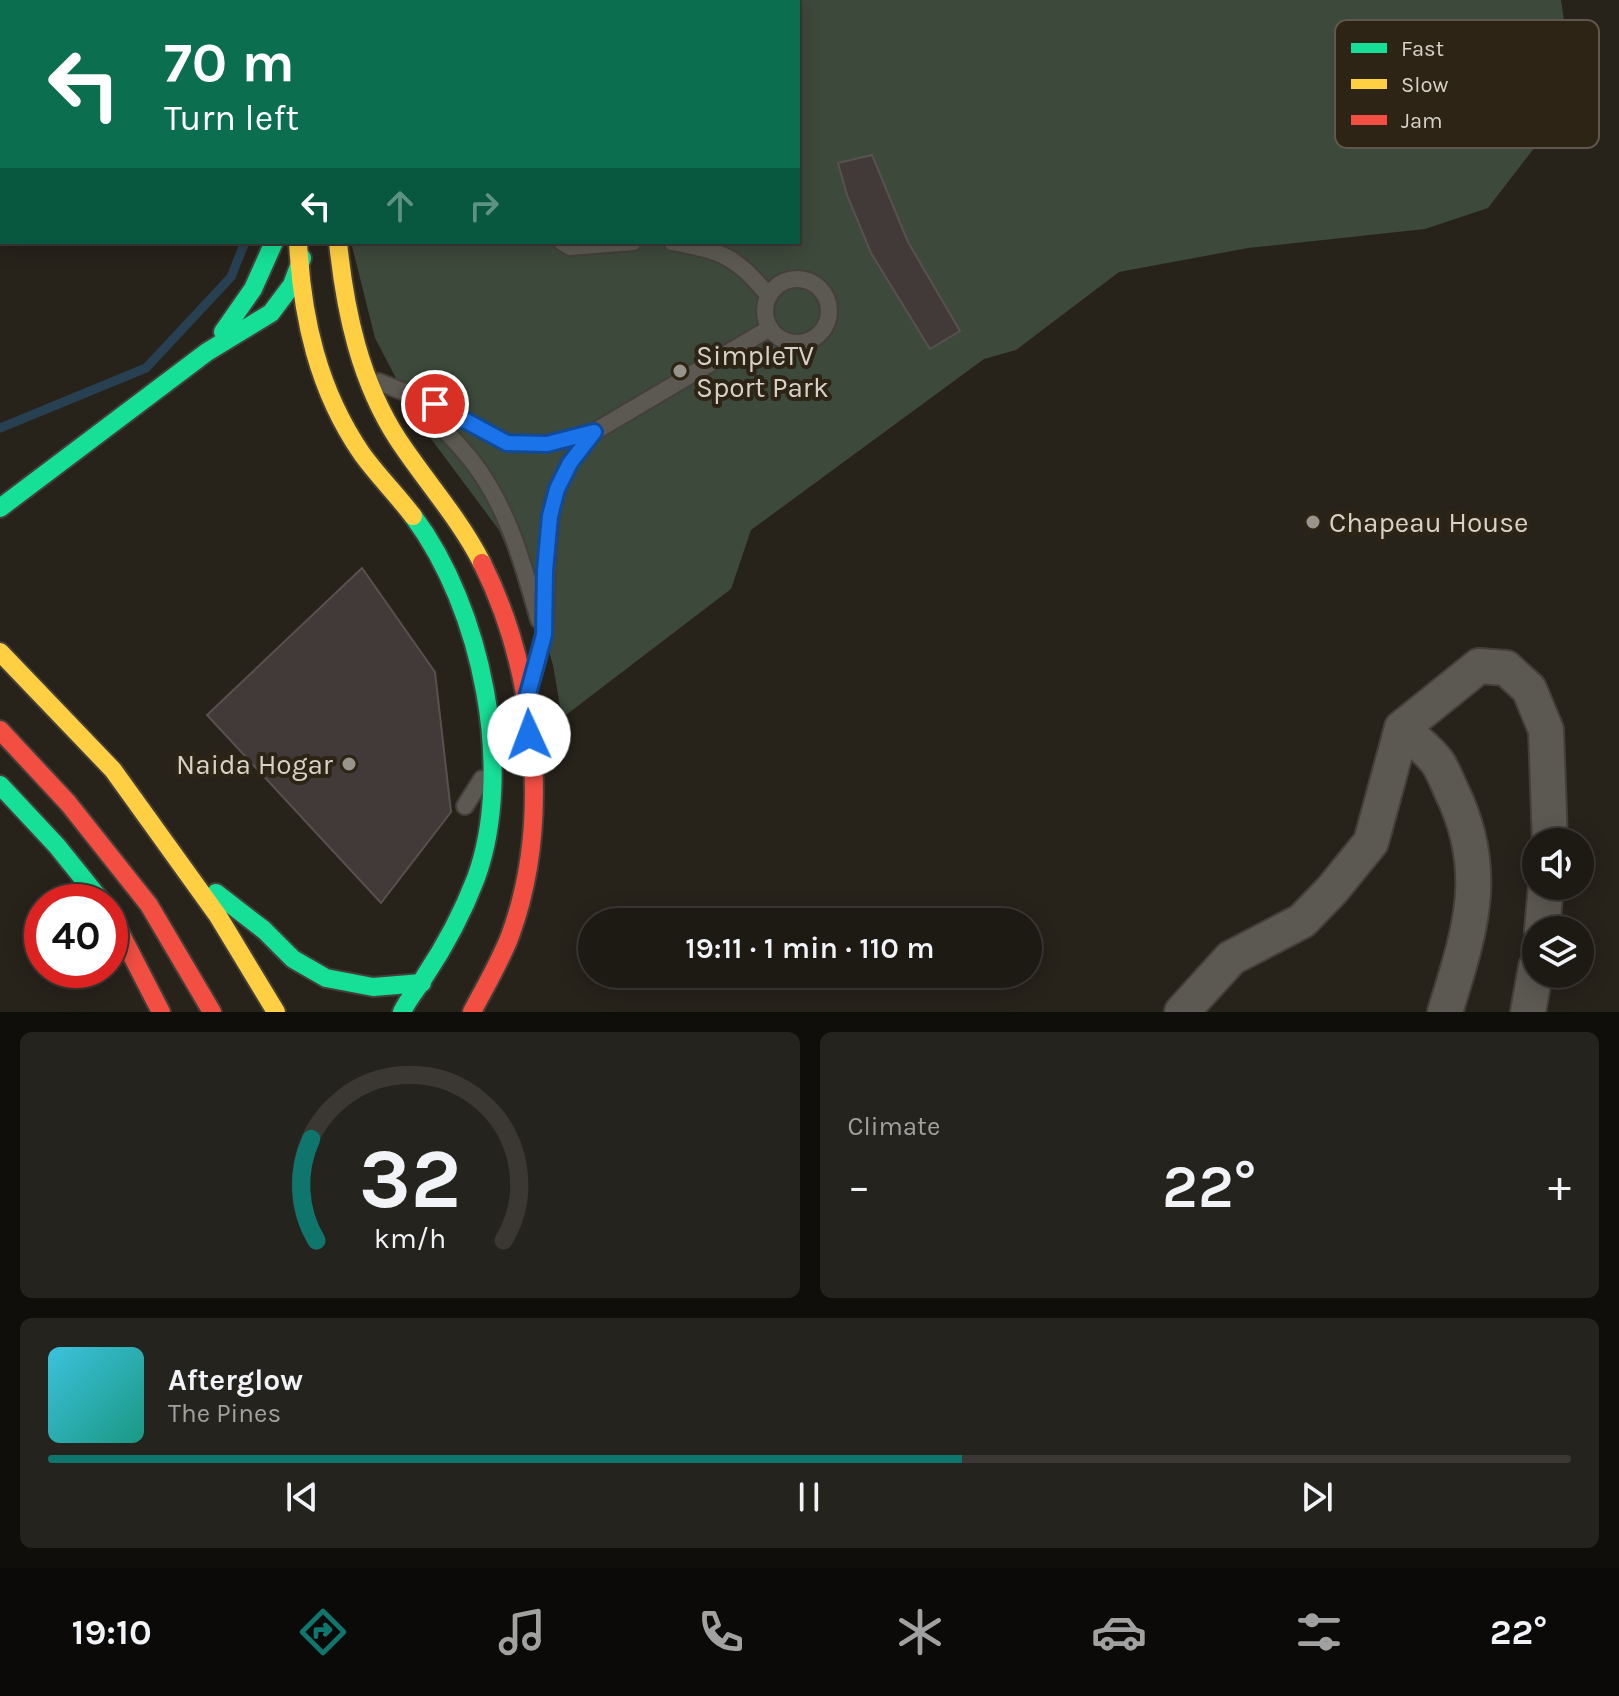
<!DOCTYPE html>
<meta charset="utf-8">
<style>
:root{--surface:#1d1a14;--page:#25231d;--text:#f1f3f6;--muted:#a0a1a0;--line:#3b3834;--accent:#0f766e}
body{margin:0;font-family:Karla,sans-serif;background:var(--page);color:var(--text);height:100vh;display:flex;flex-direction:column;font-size:30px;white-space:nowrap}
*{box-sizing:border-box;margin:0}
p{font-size:26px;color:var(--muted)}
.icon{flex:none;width:44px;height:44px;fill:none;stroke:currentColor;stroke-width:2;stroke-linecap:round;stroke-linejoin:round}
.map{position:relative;height:1012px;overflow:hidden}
.sheet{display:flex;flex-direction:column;gap:20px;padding:20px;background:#100e0b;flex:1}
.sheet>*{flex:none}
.guide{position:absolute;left:0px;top:0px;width:800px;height:244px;box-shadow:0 4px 20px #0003,0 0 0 2px var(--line);background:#0b6e4f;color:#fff;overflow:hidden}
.fabs{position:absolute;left:1522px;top:828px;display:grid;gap:16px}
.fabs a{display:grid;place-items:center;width:72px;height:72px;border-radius:50%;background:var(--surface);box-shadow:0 4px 20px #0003,0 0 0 2px var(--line);font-size:40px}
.speed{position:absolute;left:24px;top:884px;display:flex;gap:16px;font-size:40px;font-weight:700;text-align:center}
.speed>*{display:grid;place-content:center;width:104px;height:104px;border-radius:50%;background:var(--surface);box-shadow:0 4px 20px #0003,0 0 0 2px var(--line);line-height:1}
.speed .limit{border:12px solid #d22;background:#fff;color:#111}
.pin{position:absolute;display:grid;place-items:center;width:68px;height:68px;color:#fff;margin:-34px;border:4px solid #fff;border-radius:50%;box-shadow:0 2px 8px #0007}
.me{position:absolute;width:88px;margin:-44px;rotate:358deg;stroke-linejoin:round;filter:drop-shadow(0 0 6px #0008)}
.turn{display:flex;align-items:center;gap:28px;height:168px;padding:0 32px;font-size:36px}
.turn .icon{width:104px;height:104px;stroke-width:2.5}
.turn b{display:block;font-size:56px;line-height:68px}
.lanes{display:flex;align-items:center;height:76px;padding:0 32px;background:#0003;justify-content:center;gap:40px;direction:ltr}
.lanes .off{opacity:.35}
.big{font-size:60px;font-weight:600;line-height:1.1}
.sheet .card{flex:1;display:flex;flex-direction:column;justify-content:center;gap:12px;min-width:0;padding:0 28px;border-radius:12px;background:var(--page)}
.sheet .dial{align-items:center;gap:0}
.dial svg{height:208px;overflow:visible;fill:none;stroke:var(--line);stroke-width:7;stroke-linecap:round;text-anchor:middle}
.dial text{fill:var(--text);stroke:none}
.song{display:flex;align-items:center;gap:24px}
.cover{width:96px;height:96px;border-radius:12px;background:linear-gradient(135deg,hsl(190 70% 55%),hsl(170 70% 35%))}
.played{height:8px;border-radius:4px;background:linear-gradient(90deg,var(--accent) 60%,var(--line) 60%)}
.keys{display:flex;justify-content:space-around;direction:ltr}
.heat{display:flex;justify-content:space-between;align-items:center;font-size:44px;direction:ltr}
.sheet .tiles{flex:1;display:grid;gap:20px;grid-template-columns:1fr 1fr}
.card:last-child{grid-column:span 2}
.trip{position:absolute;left:578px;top:908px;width:464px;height:80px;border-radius:40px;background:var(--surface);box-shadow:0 4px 20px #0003,0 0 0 2px var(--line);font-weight:600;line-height:80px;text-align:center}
.menu{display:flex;height:128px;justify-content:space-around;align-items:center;background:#0c0a08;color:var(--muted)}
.menu .icon{width:56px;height:56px}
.menu .active{color:var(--accent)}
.menu b{font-size:36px;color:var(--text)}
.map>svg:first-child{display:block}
</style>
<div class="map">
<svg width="1619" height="1012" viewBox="0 0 1619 1012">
<rect width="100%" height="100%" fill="#27231b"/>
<polygon fill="#3d493b" points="387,0 1561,0 1574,87 1538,143 1488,208 1425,229 1248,248 1119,272 1016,350 984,359 751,530 731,589 562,718 553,665 544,635 499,530 420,424 375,338 351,242 798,242 798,2 387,2"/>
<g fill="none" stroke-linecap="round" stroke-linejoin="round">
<g stroke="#284152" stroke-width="9">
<polyline points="285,0 285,2"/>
<polyline points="0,428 146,368 231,277 245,242"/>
</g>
</g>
<g fill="#413a38" stroke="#57514f" stroke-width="2">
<polygon points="872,155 908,242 960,331 930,349 871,253 847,195 838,163"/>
<polygon points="362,568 435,672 451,812 381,903 207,715"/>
</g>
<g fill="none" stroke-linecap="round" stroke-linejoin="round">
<defs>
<g id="lane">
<polyline points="529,2 529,0"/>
<polyline points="562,242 570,247 633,242"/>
<path d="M672,242C724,252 734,255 769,296"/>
<circle cx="797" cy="311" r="32"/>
<polyline points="379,382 435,404 507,443 547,444 594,432 770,328"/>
<path d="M413,397C432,418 455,439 472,461C508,507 523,564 539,620"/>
<polyline points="534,672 544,635 550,516 557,489 570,463 594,432"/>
<polyline points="465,806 482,779"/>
</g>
<g id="street">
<polyline points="116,2 120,0"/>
<polyline points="0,38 2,38"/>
<path d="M1402,728C1413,739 1429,750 1438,763C1443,771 1447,781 1451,790C1491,871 1470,931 1445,1012"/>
<polyline points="1542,930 1546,886"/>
<polyline points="1182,1012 1231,958 1302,921 1332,890 1371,842 1402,728 1479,666 1506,668 1529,689 1546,730 1550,842"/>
<polyline points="1528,1012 1536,967"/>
</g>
<g id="fast">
<polyline points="223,332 253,289 274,242"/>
<polyline points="0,508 207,352 271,313 292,285 302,258"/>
<polyline points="0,785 57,846 102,902"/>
<polyline points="216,893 264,930 293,959 326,978 373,987 422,983"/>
<path d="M402,1012C408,999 418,988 425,976C445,946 463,912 476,878C515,770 482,608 413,516"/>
</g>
<g id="slow">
<polyline points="314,0 314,2"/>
<path d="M298,242C302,318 318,390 362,454C378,476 397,495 413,516"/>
<path d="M338,242C345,311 360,382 399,441C427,483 459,518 482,563"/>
<polyline points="0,652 113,770 218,916 276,1012"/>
</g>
<g id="jam">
<polyline points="362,2 363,0"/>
<polyline points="0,730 68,803 149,905 212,1012"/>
<polyline points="110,913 161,1012"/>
<path d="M472,1012C485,987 500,962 510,936C552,822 536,671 482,563"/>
</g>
</defs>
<use href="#lane" stroke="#443f39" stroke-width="20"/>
<use href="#street" stroke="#443f39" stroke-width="38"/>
<use href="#fast" stroke="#443f39" stroke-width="22"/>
<use href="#slow" stroke="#443f39" stroke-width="22"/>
<use href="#jam" stroke="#443f39" stroke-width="22"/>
<use href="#lane" stroke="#5c5952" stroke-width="16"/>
<use href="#street" stroke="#5c5952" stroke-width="34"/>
<use href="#fast" stroke="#16e098" stroke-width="18"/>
<use href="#slow" stroke="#ffcf43" stroke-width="18"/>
<use href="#jam" stroke="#f24e42" stroke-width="18"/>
</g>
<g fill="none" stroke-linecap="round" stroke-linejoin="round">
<defs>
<polyline id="route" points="435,404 507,443 547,444 594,432 570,463 557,489 550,516 545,571 544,635 526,701 529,735"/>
</defs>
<use href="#route" stroke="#114b97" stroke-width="20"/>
<use href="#route" stroke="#1a73e8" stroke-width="14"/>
</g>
<g fill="#99948b" stroke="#2d2415" stroke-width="3">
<circle cx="680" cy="371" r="8"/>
<circle cx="1313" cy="522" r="8"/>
<circle cx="349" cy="764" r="8"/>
</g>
<g text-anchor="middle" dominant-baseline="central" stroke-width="8" stroke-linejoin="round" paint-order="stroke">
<g font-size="28" fill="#d7d1c8" stroke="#2d2415" text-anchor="start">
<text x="696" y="355">SimpleTV<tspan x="696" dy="32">Sport Park</tspan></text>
<text x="1329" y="522">Chapeau House</text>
<text x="333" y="764" text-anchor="end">Naida Hogar</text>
</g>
</g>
<rect x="1335" y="20" width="264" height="128" rx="12" fill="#2d2415" stroke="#60584b" stroke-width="2"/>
<rect x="1351" y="43" width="36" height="10" fill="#16e098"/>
<rect x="1351" y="79" width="36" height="10" fill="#ffcf43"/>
<rect x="1351" y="115" width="36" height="10" fill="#f24e42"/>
<g font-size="22" fill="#d7d1c8">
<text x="1401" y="56">Fast</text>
<text x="1401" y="92">Slow</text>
<text x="1401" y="128">Jam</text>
</g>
</svg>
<div class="fabs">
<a><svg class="icon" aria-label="sound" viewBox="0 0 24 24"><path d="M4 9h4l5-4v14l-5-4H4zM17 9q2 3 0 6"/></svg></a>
<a><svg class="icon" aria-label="layers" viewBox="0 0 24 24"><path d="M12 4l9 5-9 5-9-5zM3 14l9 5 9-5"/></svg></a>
</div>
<div class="speed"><div class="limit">40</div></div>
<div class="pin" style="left:435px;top:404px;background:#d93025"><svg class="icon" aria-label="arrive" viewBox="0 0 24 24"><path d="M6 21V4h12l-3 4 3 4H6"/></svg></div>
<svg class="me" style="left:529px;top:735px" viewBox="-20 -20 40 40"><circle r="19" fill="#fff"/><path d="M0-13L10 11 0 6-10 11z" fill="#1a73e8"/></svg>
<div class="trip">19:11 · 1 min · 110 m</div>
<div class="guide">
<div class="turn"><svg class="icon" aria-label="left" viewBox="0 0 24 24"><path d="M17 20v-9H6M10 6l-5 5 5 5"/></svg><div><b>70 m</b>Turn left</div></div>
<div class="lanes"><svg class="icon" aria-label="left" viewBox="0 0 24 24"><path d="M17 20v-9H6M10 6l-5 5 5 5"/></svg><svg class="icon off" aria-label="ahead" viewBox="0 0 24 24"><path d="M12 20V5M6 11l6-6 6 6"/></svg><svg class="icon off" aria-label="right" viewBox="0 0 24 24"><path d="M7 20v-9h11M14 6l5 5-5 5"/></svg></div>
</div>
</div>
<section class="sheet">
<div class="tiles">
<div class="card dial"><svg viewBox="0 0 100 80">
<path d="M14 69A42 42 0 1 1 86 69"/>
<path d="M14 69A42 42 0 0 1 12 30" stroke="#0f766e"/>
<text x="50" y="56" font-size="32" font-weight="700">32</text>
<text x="50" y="72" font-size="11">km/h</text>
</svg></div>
<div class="card"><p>Climate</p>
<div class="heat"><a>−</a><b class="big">22°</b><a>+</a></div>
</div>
<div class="card">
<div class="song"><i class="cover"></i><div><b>Afterglow</b><p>The Pines</p></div></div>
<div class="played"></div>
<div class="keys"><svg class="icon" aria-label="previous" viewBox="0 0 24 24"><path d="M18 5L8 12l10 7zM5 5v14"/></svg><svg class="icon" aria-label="pause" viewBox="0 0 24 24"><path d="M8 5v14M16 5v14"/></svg><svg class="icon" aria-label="next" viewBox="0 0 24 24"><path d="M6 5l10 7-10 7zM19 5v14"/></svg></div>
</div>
</div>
</section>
<nav class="menu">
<b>19:10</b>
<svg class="icon active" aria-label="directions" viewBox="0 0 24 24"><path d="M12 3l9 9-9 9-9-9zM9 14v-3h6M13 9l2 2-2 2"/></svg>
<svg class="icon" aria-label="music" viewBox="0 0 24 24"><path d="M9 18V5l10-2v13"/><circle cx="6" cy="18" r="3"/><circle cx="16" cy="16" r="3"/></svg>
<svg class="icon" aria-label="phone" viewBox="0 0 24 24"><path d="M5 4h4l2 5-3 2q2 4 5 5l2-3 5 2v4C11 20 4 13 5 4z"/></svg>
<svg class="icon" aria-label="climate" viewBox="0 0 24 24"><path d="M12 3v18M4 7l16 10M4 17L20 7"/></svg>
<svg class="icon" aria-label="car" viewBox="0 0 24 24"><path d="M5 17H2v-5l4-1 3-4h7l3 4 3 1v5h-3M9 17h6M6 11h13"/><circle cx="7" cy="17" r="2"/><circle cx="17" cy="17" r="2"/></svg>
<svg class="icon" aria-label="filters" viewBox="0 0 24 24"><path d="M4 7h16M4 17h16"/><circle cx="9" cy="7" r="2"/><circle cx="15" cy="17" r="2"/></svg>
<b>22°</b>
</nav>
